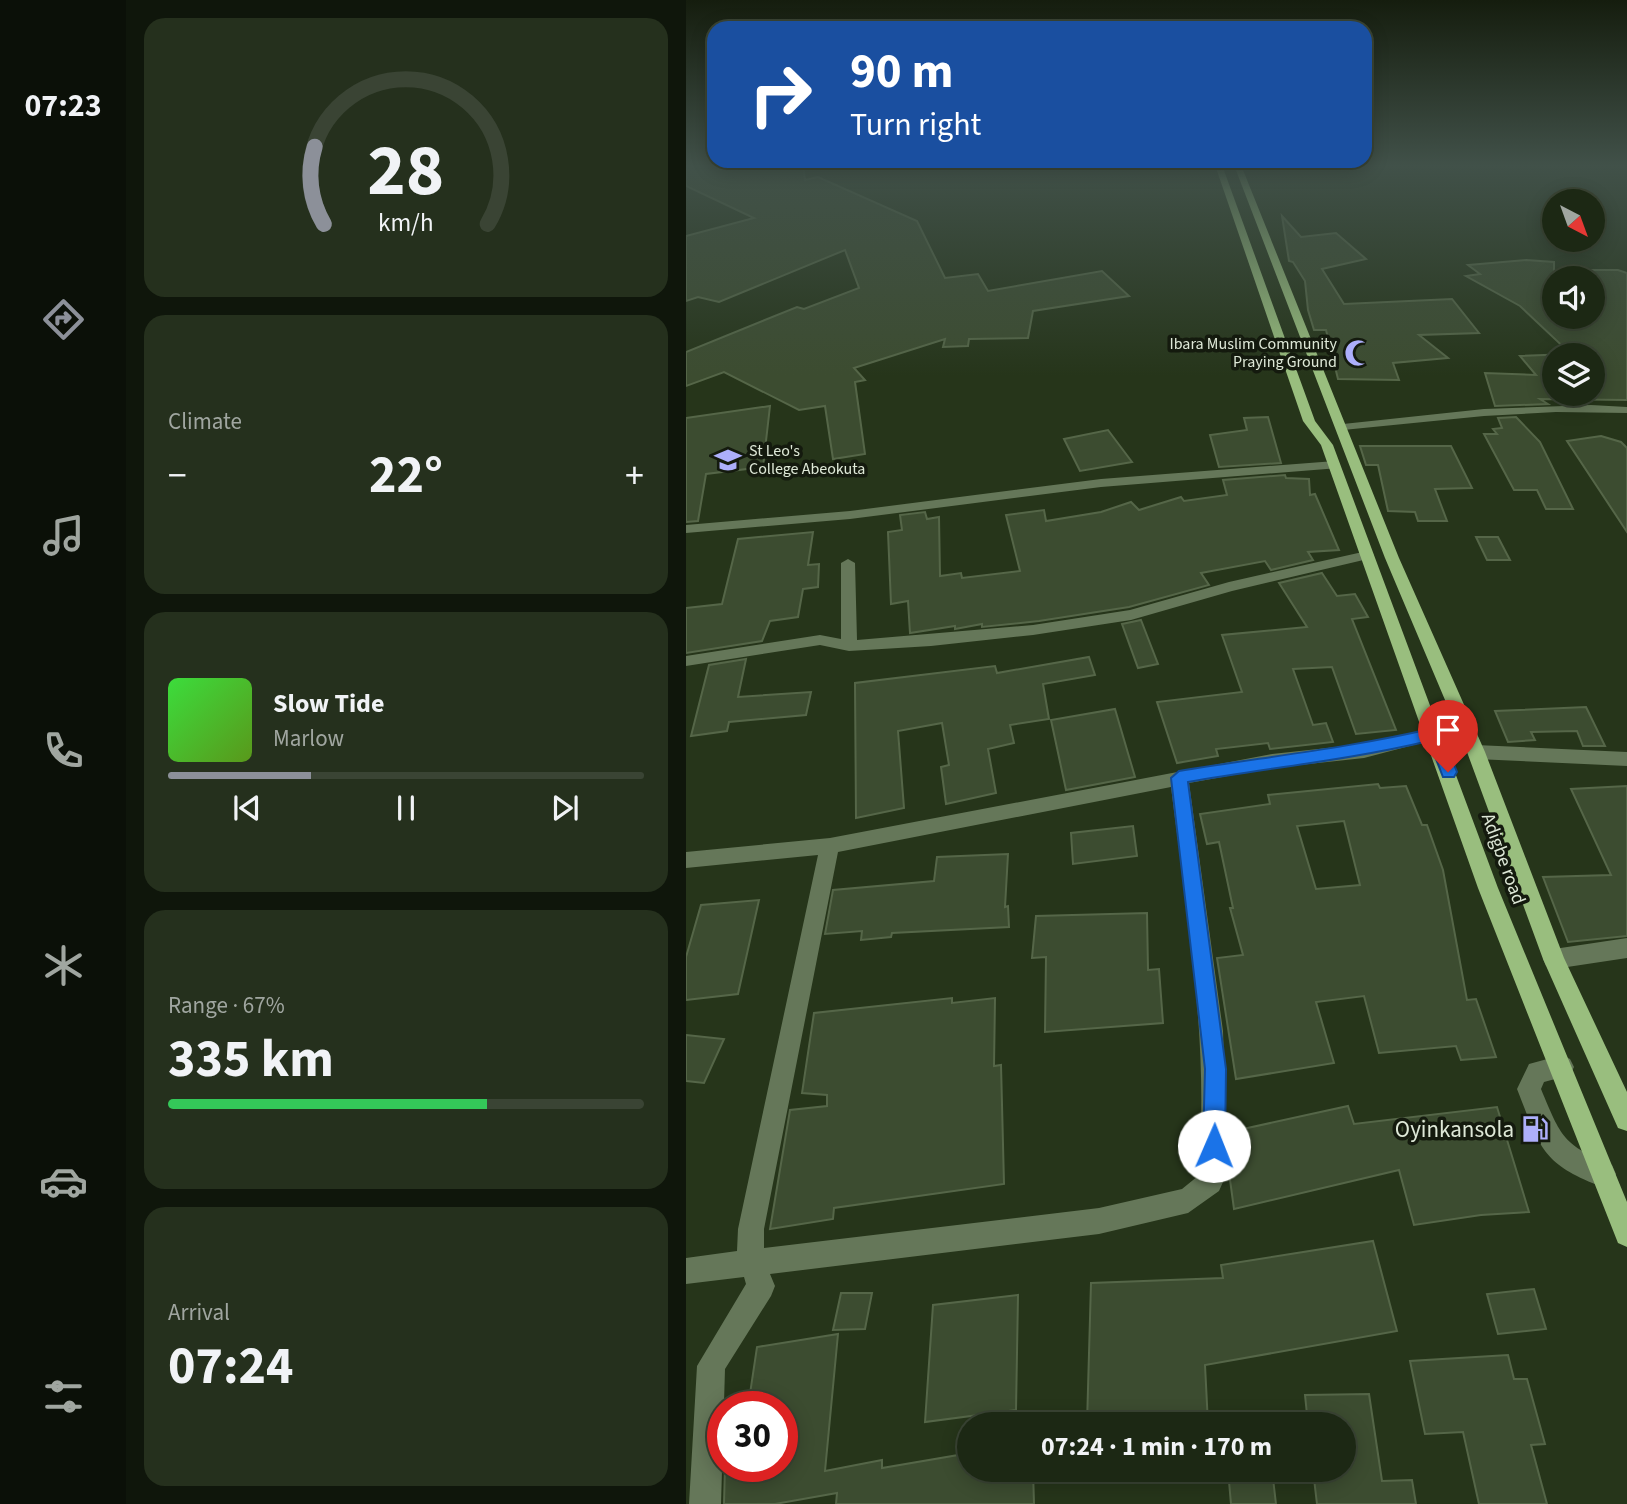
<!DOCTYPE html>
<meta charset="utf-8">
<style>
:root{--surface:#1c2814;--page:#25301d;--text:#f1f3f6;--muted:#a0a6a0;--line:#3a4434;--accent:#8c9099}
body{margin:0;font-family:"Source Sans 3",sans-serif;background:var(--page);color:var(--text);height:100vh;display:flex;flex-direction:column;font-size:26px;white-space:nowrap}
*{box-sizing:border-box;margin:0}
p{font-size:23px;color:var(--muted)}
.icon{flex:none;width:38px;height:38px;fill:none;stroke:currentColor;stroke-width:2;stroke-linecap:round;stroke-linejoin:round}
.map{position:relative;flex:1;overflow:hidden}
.sheet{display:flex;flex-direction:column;gap:18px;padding:18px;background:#0f160b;width:560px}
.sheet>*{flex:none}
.banner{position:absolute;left:21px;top:21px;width:665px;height:147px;border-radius:21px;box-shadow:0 4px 18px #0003,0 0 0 2px var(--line);background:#1a4fa0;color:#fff;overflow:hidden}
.needle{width:46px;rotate:139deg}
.controls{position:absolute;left:856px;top:189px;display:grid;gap:14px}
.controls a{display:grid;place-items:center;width:63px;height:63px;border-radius:50%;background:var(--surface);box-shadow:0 4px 18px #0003,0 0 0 2px var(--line);font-size:35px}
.speed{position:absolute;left:21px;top:1391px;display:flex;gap:14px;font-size:35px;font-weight:700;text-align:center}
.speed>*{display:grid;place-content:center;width:91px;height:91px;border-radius:50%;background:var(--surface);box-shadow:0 4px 18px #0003,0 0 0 2px var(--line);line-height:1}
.speed .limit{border:10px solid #d22;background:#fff;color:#111}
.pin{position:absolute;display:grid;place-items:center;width:60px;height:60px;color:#fff;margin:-72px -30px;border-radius:50% 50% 50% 0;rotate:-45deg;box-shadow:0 0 7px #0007}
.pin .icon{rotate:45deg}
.me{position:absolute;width:77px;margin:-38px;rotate:1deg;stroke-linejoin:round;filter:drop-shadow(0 0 5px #0008)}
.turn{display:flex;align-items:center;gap:24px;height:147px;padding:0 28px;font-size:32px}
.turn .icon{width:91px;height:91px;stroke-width:2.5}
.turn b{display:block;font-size:49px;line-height:60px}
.big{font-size:52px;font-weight:700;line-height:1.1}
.sheet .widget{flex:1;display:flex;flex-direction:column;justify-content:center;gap:10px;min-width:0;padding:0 24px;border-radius:21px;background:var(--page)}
.sheet .dial{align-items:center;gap:0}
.dial svg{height:182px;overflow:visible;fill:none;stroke:var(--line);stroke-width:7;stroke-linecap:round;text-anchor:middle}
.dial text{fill:var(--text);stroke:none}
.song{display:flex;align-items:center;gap:21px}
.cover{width:84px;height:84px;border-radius:10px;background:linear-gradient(135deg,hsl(120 70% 55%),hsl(90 70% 35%))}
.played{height:7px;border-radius:4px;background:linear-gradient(90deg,var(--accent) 30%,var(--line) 30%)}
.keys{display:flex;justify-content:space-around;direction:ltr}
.heat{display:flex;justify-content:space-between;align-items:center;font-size:38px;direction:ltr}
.charge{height:10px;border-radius:5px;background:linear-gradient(90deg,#34c759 67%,var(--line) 0)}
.trip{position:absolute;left:271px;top:1412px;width:399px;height:70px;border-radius:35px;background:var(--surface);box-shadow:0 4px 18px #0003,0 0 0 2px var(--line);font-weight:700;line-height:70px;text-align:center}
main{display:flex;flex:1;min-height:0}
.menu{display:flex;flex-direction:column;width:126px;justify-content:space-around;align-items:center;background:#0b1008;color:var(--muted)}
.menu .icon{width:49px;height:49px}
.menu .on{color:var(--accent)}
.menu b{font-size:32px;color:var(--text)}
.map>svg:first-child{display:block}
</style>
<main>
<nav class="menu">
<b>07:23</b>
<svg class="icon on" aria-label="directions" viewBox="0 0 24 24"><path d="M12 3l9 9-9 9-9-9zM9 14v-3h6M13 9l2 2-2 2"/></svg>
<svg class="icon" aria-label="music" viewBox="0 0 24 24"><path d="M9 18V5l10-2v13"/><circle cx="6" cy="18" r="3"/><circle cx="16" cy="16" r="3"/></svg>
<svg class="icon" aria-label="phone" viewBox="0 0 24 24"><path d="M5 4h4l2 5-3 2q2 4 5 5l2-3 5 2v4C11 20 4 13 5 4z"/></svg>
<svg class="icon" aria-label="climate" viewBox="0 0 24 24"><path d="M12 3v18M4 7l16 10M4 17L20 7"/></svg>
<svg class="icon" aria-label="car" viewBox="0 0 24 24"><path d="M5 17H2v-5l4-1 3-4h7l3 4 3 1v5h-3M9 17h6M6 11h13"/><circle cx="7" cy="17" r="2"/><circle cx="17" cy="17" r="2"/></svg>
<svg class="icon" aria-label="filters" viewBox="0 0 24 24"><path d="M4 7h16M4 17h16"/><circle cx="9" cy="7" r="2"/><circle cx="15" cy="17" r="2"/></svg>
</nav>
<section class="sheet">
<div class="widget dial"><svg viewBox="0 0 100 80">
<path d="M14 69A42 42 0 1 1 86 69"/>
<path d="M14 69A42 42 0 0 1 10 35" stroke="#8c9099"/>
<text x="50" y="56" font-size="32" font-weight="700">28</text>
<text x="50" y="72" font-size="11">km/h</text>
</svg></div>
<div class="widget"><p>Climate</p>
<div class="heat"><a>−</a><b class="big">22°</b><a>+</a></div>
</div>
<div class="widget">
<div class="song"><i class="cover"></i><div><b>Slow Tide</b><p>Marlow</p></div></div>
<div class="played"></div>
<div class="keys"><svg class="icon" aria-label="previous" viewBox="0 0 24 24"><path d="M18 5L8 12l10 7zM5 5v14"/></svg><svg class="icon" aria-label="pause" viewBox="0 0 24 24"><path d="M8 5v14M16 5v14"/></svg><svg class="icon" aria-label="next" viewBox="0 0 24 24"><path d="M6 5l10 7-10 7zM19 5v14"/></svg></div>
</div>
<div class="widget"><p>Range · 67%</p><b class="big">335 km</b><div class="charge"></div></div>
<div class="widget"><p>Arrival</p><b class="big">07:24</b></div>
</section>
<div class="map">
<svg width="941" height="1504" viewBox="0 0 941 1504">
<rect width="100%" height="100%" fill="#26351a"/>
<g fill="#3c4c30" stroke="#556648" stroke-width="2" fill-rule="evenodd">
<polygon points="0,165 117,165 119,180 132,177 231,221 259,278 292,274 302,291 416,271 443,296 347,311 342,338 283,339 282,346 257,347 259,339 168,368 179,380 169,382 179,454 147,459 139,406 113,410 38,372 0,386 0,352 111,307 118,309 173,288 159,250 33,302 12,297 0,301 0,236 68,218 0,186"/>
<polygon points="596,216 615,237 650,233 680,259 636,269 658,304 766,299 793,333 733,335 762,358 707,363 713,380 652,379 640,330 628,330 622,310 619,281 607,262 603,261"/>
<path d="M840,260L868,262V323L906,321V270H932L941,273V400L854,399L862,404L809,406L799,373L850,375L834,356L885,354L834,306L780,276L794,274L782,265ZM868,355H906V394H868Z"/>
<polygon points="84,406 77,467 20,474 12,521 0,522 0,418"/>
<polygon points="582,417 595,463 533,467 524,435 561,430 558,418"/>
<polygon points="830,417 854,442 887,509 860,509 851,490 828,490 798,434 811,434 807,429 816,428 812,418"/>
<polygon points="422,430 446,462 394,471 378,439"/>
<polygon points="915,436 935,442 941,448 941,532 881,441"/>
<polygon points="674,446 765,446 786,488 749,489 761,521 732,521 729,512 702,511 692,465 680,465"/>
<polygon points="599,475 600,478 623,479 624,495 629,494 653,550 622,552 627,560 585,570 579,561 515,573 523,585 443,607 353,621 296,627 296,624 269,629 269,626 224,633 222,601 205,604 202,532 216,530 214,515 239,512 241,519 253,517 254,576 275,573 276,578 334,571 320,515 358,510 360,521 415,512 445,502 453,510 495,497 498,501 541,495 537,480"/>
<polygon points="127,532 122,565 133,564 132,587 117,589 112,617 84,621 76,641 0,653 0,608 36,604 52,539"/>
<polygon points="790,537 812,537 824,560 801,560"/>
<polygon points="636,573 651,596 669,594 682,617 666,619 710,730 670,734 646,667 607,669 627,725 640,723 647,742 584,749 582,743 530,749 532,756 491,763 471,702 556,692 536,635 621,627 593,583"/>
<polygon points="455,620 472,664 452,668 436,624"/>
<polygon points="403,657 409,675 357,684 363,719 324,725 328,743 302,749 310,793 260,804 255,767 263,765 256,723 212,731 218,808 170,818 169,683 309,666 311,673"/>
<polygon points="60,659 52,697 125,692 120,715 43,722 41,731 5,736 23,665"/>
<polygon points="900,707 919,746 897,746 891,731 845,732 849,740 822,742 809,711"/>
<polygon points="429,709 449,777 380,790 365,720"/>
<path d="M692,784L694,788L720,786L736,825H741L757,870L781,1000L790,999L810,1057L775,1060L770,1046L693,1053L678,996L630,1002L648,1063L550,1079L531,958L557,955L544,908H547L533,842L521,844L514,814L584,804L582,795ZM658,821L674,885L630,889L611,826Z"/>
<polygon points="941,786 941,936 882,942 857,877 925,875 885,789"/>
<polygon points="447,826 451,856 387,864 385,833"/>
<polygon points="322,854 319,907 322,906 323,927 206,933 205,937 175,940 176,931 139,934 147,890 248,881 251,857"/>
<polygon points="73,900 52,994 0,1000 0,957 15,905"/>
<polygon points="461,913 462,970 473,969 477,1023 359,1032 360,957 346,958 350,916"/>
<polygon points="266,998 266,1003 309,998 308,1066 315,1065 318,1184 148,1208 147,1219 84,1229 104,1110 141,1106 141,1095 116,1093 128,1013"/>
<polygon points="0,1035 38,1039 18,1083 0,1081"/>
<polygon points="662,1106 668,1124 811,1107 843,1212 795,1215 728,1225 713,1170 548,1209 541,1158 543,1132"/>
<polygon points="687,1241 711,1331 519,1365 522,1424 401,1424 405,1283 537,1278 535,1265"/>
<polygon points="848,1289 860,1329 812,1334 801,1294"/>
<polygon points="155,1293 186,1293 179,1329 147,1330"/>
<polygon points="332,1295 330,1410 239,1422 247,1305"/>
<polygon points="152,1334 139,1471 196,1460 196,1468 284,1453 284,1470 347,1470 348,1504 150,1504 151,1493 89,1504 38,1504 39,1466 96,1466 96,1407 62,1407 71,1347"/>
<polygon points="822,1355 828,1379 841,1379 859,1444 845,1445 861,1504 793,1504 777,1432 739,1434 724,1361"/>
<polygon points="683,1394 696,1481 726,1480 730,1504 631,1504 627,1470 658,1470 658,1424 622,1424 619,1395"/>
<polygon points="542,1470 586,1470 590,1504 545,1504"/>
</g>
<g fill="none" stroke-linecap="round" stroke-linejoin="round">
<g fill="#657759" fill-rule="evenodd">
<polygon points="905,405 941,407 941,413 870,412 798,416 657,430 651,427 657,424 798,409"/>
<polygon points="649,461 653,462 653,468 415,487 164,519 0,533 0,525 164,511 415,479"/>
<polygon points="681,551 688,555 686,558 546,591 445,620 347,635 245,646 163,651 134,645 0,666 0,656 134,635 155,639 155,563 162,559 169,563 171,640 347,625 444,610 543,582"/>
<path d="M748,728L757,734L754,738L678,758L586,768L503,783L537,1031L540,1133L537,1182L533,1191L502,1213L413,1234L84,1274L89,1286L85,1296L39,1369L35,1504H3L11,1366L60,1284L58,1277L0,1284V1258L51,1251L52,1229L132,855L0,868V852L144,838L586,754L678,744ZM485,787C501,916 524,1045 512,1176L496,1189L413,1208L78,1248V1229L152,852Z"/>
<polygon points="790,745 941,752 941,766 790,759 781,752"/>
<polygon points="941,938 941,958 868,969 860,966 857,959 860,952 868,949"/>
<path d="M876,1055L884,1059L888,1067L884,1075L858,1082L855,1089C875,1137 877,1145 926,1165L930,1174L926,1183L917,1187C855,1164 854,1147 831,1089L843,1064Z"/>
</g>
<g fill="#99be7e" fill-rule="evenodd">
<polygon points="529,165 536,165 629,421 647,445 812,888 941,1202 941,1247 932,1243 792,888 635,445 617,421"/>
<polygon points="548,165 555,165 713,558 799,752 878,958 941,1092 941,1131 932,1128 857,959 781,752 699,558"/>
</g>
</g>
<linearGradient id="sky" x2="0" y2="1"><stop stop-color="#151d0e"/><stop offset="0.44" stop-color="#415149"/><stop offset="1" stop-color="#415149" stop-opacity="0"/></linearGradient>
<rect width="941" height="376" fill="url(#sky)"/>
<path fill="#1a73e8" stroke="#114b97" stroke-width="2" d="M748,728L756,734L771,772L768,777H757L743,741C663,760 582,768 502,782L540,1069L539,1146L536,1154L528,1157L520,1154L517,1146L519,1069L485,778L493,771C578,757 664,748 748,728Z"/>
<defs>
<symbol id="mosque-bare" viewBox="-9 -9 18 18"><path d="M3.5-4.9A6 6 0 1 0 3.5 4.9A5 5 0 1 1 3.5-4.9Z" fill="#adaffb" stroke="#141a0e" stroke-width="2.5" paint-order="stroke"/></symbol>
<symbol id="school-bare" viewBox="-9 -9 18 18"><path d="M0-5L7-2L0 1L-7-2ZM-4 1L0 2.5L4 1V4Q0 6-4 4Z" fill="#adaffb" stroke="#141a0e" stroke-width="2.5" paint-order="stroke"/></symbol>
<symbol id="fuel-bare" viewBox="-9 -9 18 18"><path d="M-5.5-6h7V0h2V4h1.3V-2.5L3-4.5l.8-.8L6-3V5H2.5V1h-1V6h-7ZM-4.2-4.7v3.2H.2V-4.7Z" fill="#adaffb" stroke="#141a0e" stroke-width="2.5" paint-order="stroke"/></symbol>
</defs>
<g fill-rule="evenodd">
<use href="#mosque-bare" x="653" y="334" width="38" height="38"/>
<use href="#school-bare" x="23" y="441" width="38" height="38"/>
<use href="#fuel-bare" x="830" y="1110" width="38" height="38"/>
</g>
<g text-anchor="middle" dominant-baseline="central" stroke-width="7" stroke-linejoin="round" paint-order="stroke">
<g font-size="16" fill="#dee8d7" stroke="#141a0e" text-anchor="end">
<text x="651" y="344">Ibara Muslim Community<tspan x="651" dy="18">Praying Ground</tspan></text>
<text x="63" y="451" text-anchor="start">St Leo's<tspan x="63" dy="18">College Abeokuta</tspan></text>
</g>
<g font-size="19" fill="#dee8d7" stroke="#141a0e">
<text transform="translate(817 859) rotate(70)">Adigbe road</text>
</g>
<g font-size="23" fill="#dee8d7" stroke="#141a0e" text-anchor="end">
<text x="828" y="1129">Oyinkansola</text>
</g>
</g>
</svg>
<div class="controls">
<a><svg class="needle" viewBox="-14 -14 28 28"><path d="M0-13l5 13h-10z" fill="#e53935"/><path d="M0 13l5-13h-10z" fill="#a0a6a0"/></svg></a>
<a><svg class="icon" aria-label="sound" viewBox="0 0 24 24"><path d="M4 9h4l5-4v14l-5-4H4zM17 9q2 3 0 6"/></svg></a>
<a><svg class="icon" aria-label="layers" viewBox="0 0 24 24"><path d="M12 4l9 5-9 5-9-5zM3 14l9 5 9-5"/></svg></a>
</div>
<div class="speed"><div class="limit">30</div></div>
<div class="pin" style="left:762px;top:772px;background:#d93025"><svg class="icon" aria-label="arrive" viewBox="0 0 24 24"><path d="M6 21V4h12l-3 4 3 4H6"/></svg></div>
<svg class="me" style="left:528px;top:1146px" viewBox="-20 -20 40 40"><circle r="19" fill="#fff"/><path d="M0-13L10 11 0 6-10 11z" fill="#1a73e8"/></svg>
<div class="trip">07:24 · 1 min · 170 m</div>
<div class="banner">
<div class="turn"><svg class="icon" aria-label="right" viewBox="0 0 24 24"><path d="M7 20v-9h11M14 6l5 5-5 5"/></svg><div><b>90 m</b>Turn right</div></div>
</div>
</div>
</main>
